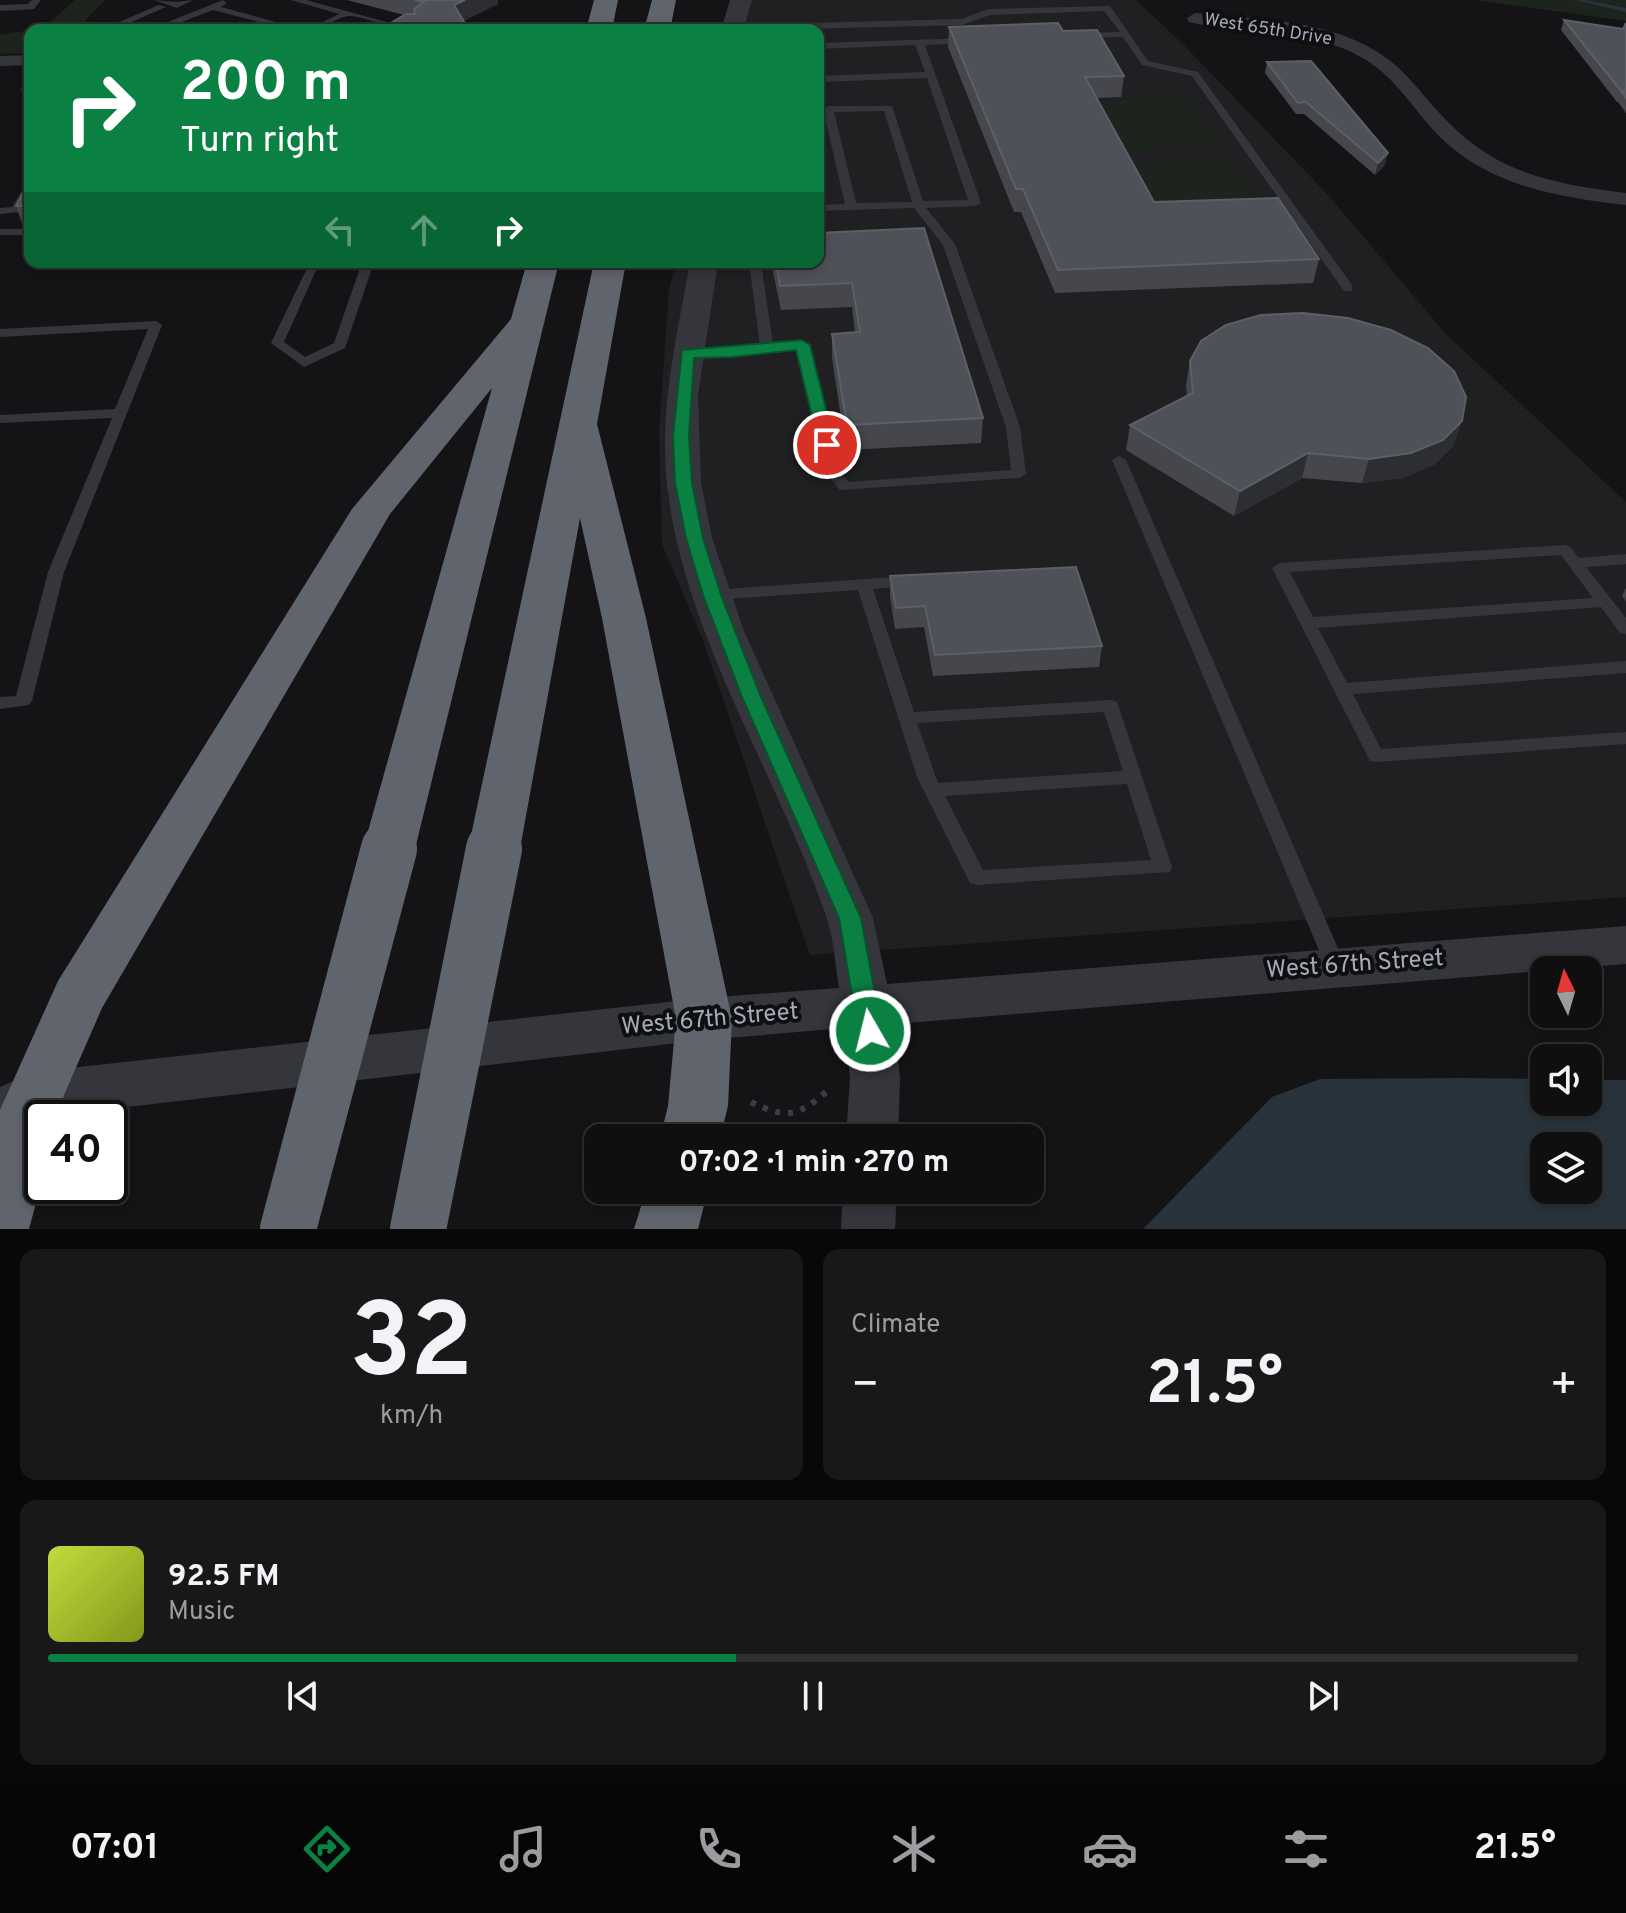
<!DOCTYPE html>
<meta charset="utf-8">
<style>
:root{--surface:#0f0f10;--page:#181819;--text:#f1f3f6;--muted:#9b9c9f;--line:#2f2f30;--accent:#0b8043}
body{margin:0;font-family:Overpass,sans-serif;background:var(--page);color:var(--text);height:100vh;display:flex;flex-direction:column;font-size:30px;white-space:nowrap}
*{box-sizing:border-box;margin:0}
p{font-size:26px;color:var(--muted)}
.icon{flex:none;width:44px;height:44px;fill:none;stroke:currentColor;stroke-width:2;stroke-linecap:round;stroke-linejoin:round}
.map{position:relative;height:1229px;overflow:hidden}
.sheet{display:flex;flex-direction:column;gap:20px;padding:20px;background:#080809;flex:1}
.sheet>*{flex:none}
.banner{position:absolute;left:24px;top:24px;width:800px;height:244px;border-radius:16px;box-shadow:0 4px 12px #0003,0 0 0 2px var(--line);background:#0b8043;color:#fff;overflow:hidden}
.needle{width:52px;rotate:355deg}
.tools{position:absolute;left:1530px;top:956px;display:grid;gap:16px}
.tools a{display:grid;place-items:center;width:72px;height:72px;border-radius:16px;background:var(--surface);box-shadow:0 4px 12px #0003,0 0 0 2px var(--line);font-size:40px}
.speed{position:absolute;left:24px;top:1100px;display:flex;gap:16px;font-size:40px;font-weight:700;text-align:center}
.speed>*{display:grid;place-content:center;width:104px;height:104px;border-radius:50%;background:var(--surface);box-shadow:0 4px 12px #0003,0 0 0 2px var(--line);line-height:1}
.speed .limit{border:4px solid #111;border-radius:12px;background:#fff;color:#111}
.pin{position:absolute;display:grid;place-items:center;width:68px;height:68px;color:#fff;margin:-34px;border:4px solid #fff;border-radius:50%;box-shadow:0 2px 8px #0007}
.me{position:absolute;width:88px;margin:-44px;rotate:352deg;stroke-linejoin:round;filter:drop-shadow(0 0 6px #0008)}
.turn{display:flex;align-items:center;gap:28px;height:168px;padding:0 24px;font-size:36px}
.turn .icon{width:104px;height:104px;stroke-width:2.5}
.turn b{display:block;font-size:56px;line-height:68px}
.lanes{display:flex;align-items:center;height:76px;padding:0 24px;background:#0003;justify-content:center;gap:40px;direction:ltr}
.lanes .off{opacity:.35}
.big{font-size:60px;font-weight:700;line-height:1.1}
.sheet .card{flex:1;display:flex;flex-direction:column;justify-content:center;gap:12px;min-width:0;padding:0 28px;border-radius:16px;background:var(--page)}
.sheet .dial{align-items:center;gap:0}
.dial b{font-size:104px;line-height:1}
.song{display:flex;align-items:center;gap:24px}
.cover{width:96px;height:96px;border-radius:12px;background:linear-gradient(135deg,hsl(70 70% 55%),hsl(70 70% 35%))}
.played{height:8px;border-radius:4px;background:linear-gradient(90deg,var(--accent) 45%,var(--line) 45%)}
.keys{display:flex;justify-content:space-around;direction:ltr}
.heat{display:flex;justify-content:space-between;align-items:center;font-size:44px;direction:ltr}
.sheet .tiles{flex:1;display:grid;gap:20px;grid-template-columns:1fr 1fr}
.card:last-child{grid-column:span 2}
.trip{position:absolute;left:584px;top:1124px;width:460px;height:80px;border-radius:16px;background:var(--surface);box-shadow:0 4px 12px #0003,0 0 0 2px var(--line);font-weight:700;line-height:80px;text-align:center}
.tab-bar{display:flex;height:128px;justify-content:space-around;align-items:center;background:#060606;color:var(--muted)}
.tab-bar .icon{width:56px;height:56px}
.tab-bar .on{color:var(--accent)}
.tab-bar b{font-size:36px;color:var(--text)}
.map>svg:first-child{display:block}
</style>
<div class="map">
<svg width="1626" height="1229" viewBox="0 0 1626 1229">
<rect width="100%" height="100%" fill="#141416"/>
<polygon fill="#202023" points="734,0 1136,0 1183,44 1328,195 1446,334 1626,502 1626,897 810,955 704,643 662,544 659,431 669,289 676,262 818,262 818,30 728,30"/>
<g fill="#1c241d">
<polygon points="75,0 106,0 88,17 80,30 30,30 53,20"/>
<polygon points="1475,0 1626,0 1626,21"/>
<polygon points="30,30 30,53 0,54 0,35"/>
<polygon points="1188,97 1221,146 1115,151 1087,101"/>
<polygon points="1231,162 1269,219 1155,224 1123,166"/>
</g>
<path fill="#29333b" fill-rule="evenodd" d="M1463,1078L1544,1079V1102H1588V1080H1626V1229H1143L1272,1097L1320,1079ZM1544,1146H1588V1190H1544Z"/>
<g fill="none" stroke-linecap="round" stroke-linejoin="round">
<polygon fill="#29333b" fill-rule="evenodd" points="1575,0 1586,0 1626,8 1626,12"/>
<path stroke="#3b3d42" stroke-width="6" stroke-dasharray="5 8" stroke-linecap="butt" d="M751,1102C786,1119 797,1117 826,1092"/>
<g fill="#35363b" fill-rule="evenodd">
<polygon points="32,0 41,0 34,9 0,11 0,5 28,4"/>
<polygon points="154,0 176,2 193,0 177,8"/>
<polygon points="223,0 227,3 221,7 305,30 289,30 213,10 161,30 148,30"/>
<path d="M291,0H306L416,30C396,30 360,15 348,16C332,19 325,30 306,30L339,14Z"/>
<polygon points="159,5 166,7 113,30 100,30"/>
<polygon points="1110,6 1148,61 1198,72 1352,285 1352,291 1344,291 1192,76 1142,65 1123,37 1078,38 1078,34 1081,33 1120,32 1104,11 990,15 962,25 761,30 727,28 732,25 961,19 989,9"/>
<path d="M972,38L974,40L969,43L925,45L981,203L975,206L926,208L955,244L1020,427L1026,474L1019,478L840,490L824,471L816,419L797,349L733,357L687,358L681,354L687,350L760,346L749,262H761L773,345L802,341L808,345L830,419L838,470L849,482L1011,470L1006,427L943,245L914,208L818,211V205L845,204L823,109L828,106H892L923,201L968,200L927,78L818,82V76L925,72L915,45L818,49V43ZM884,111L912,202L856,203L834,112Z"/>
<polygon points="30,87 30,93 20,90 22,88"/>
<polygon points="30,183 30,196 20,212 0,214 0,208 12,207 26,184"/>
<rect x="0" y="229" width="30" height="6"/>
<polygon points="310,262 323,262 317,268 284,342 305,357 334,343 359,271 355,262 367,262 371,271 345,348 304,367 271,343"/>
<polygon points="156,321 162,325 64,572 32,701 29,705 0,709 0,697 16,696 48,572 112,418 0,423 0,415 115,409 148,329 0,337 0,329"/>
<polygon points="1119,456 1126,460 1346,967 1343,973 1336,975 1329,973 1326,967 1112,460"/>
<path d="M1565,545L1570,547L1579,558L1626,554V564L1586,567L1626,618V634L1620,633L1601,607L1318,628L1347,683L1626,661V673L1353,694L1381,749L1626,732V744L1376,762L1370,761L1272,568L1280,563ZM1561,555L1593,598L1313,617L1290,572Z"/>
<path d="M909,576L915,577L917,581L915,585L873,589L914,712L1111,700L1117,702L1172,867L1170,872L977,885L970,883L917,777L858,590L712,600L704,595L712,590ZM1104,712L1123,771L938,783L917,723ZM1127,784L1151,860L983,870L945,796Z"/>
</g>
<g fill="#35363b" fill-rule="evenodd">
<path d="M1195,13C1256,19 1326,19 1379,53C1405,69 1423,96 1444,118C1497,174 1553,184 1626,193V205C1557,197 1488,186 1437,134C1414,109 1395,78 1366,60C1311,26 1249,36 1189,22L1187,18Z"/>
<polygon points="30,55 30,65 0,66 0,56"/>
</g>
<g fill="#35363b" fill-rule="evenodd">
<polygon points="730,0 752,0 743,30 721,30"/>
<path d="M690,262H718L698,395L701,483L712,538L744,631L873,918L887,984L1626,926V964L894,1024L900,1078L898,1138H846L850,1078L845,1028L704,1040L41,1117L0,1136V1087L34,1072L704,998L839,988C835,964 834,938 826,916C778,775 683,634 667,484C659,409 677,336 690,262Z"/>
<polygon points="843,1190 897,1190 895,1229 841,1229"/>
</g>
<g fill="#60646d" fill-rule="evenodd">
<polygon points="594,0 618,0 612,30 586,30"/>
<polygon points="652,0 676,0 670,30 644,30"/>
<polygon points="527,262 559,262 415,849 407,863 389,869 371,863 363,849 492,388 390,514 102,1008 64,1095 58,1118 42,1118 42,1181 29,1229 0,1229 0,1110 58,981 352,509 511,319"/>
<polygon points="594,262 626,262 597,424 646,618 732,1019 728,1106 720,1138 660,1138 668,1106 676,1019 602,618 580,518 520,849 512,863 494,869 476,863 468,849"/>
<polygon points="646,1190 708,1190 698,1229 634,1229"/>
</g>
<g stroke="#60646d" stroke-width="56">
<polyline points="288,1229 389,849"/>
<polyline points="418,1229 494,849"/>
</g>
</g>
<g fill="#45474c">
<polygon points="347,0 498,0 498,4 463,21 404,15"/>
<polygon points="1564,20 1623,29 1626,23 1626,113 1618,102 1617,102 1561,30"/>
<polygon points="949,27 1124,76 1121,97 1097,98 1154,202 1319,259 1313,283 1055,293 1021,212 1014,212 948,47"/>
<polygon points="1267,62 1385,165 1375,175 1304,114 1296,114 1265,73"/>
<polygon points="30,180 30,226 23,226 16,206"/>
<polygon points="818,233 983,418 981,443 846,450 832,358 832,334 855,333 852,307 781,310 771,262 818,262"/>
<polygon points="1190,361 1454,445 1435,464 1403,478 1362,483 1302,478 1234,516 1126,450 1130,425 1187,397 1186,385"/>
<polygon points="890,576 1102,646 1099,667 933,676 924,627 895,629 890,597"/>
<polygon points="1626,588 1626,601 1622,596"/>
</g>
<g fill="#2d2e32">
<polygon points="465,0 498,0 498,4 457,24 454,5"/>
<polygon points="1388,153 1385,165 1375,175 1378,163"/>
<polygon points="1462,421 1454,445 1435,464 1403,478 1362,483 1369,459"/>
<polygon points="1308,453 1302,478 1234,516 1240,491"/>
</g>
<g fill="#4f5158" stroke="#5d5f67" stroke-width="2">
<polygon points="415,0 465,0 454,5 469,30 379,30 406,14 415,14 414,9 424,2"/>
<polygon points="1564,20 1623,29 1626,23 1626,98 1622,92 1625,91 1621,91"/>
<polygon points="1058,23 1063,31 1097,30 1124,76 1085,77 1154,202 1278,198 1319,259 1058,270 1023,189 1016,189 949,27"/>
<polygon points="1311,61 1388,153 1378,163 1306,102 1298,103 1267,62"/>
<polygon points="30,180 30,206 16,206"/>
<polygon points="924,228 983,418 847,425 832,334 860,332 852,283 780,286 776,262 818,262 818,233"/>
<polygon points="1303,313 1348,318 1391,330 1428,348 1454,371 1466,397 1462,421 1443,440 1411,453 1369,459 1308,453 1240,491 1130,425 1193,393 1190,361 1201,341 1226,325 1261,315"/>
<polygon points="1076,567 1102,646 935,655 925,606 896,608 890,576"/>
</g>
<polygon fill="#0b8043" stroke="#07532c" stroke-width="2" points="802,340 810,345 835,445 832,448 827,449 819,445 796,350 733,357 694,358 689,436 692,483 703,538 721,595 761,697 861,918 882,1031 878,1038 870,1041 862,1038 858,1031 839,918 742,697 703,595 686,538 675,483 673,436 682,350"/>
<g text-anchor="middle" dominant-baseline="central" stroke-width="8" stroke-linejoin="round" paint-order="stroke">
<g font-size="18" fill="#a4abb8" stroke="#0f0f11">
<text transform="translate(1268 30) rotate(9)">West 65th Drive</text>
</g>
<g font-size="24" fill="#a4abb8" stroke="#0f0f11">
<text transform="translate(1355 965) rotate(-4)">West 67th Street</text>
<text transform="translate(710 1020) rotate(-5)">West 67th Street</text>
</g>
</g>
</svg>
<div class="tools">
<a><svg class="needle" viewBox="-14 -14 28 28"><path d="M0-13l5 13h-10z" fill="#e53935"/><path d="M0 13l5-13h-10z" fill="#9b9c9f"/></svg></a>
<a><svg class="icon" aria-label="sound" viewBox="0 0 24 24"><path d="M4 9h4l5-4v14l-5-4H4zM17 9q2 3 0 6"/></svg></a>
<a><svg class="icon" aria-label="layers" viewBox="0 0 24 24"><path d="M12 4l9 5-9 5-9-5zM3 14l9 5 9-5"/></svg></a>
</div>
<div class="speed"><div class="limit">40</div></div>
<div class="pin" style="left:827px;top:445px;background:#d93025"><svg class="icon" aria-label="arrive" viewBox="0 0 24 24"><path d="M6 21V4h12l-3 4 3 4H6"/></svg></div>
<svg class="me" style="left:870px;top:1031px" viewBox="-20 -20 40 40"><circle r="17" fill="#0b8043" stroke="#fff" stroke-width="3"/><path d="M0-11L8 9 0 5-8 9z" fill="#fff"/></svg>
<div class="trip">07:02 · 1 min · 270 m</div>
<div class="banner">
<div class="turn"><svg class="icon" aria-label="right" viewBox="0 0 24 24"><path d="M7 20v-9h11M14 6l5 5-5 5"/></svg><div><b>200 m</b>Turn right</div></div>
<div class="lanes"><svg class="icon off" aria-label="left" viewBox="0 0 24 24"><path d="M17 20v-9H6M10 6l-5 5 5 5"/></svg><svg class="icon off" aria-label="ahead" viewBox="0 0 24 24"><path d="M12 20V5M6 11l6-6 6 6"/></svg><svg class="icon" aria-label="right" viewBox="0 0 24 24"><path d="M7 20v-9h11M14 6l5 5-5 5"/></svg></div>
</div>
</div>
<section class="sheet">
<div class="tiles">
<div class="card dial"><b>32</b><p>km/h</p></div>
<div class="card"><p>Climate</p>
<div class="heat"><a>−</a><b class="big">21.5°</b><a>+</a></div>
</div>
<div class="card">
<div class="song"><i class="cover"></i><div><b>92.5 FM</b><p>Music</p></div></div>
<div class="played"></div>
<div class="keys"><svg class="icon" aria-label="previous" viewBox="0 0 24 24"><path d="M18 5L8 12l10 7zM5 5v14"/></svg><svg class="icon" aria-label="pause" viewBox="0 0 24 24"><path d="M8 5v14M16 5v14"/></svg><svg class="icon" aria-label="next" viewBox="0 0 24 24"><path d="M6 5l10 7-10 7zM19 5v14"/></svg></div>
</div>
</div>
</section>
<nav class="tab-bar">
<b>07:01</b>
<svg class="icon on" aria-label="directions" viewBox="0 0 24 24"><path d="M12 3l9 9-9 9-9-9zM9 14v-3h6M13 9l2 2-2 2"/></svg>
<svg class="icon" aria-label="music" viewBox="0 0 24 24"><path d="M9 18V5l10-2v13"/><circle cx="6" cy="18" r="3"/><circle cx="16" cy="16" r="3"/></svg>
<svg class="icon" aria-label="phone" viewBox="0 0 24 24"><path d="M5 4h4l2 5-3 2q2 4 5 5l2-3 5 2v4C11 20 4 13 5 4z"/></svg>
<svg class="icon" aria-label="climate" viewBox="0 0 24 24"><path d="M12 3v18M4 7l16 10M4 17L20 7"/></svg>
<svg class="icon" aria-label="car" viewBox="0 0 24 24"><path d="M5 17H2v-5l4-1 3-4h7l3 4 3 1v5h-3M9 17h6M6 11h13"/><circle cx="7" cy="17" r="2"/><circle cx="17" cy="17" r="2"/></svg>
<svg class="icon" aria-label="filters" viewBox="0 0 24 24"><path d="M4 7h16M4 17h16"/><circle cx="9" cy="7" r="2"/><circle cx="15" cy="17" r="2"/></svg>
<b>21.5°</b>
</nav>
